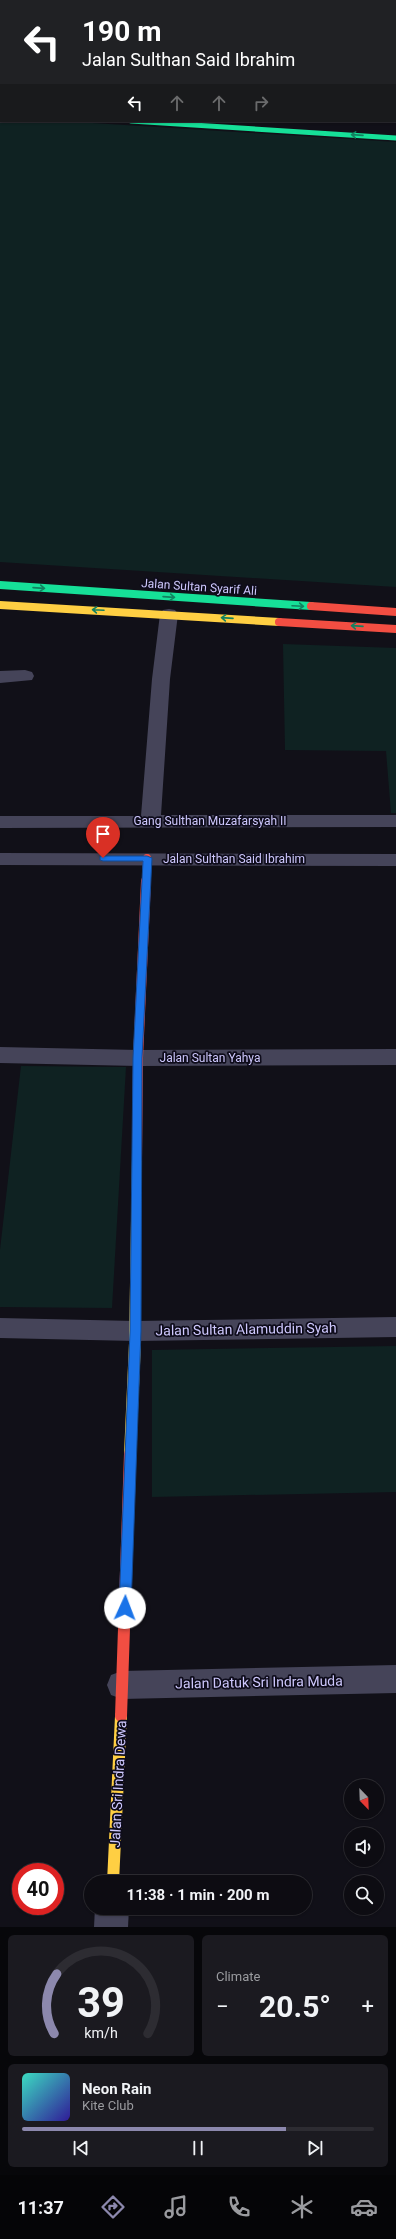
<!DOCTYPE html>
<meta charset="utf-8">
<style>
:root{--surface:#0d0c12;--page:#1b1a20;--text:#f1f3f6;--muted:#9a9b9f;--line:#2d2c32;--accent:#8c88ad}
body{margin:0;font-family:Roboto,sans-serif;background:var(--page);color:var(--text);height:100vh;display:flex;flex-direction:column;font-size:15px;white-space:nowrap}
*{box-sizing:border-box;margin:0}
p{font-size:13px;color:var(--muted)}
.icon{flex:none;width:22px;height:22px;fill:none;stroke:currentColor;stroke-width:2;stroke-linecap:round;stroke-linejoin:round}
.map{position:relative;height:1927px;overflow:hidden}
.drawer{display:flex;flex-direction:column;gap:8px;padding:8px;background:#07070a;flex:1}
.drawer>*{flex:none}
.guide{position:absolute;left:0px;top:0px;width:396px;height:122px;box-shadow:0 1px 3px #0004,0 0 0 1px var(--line);background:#202124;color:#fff;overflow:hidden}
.needle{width:26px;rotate:157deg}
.tools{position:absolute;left:344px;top:1779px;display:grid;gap:8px}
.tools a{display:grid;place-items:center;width:40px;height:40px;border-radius:50%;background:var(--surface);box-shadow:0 1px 3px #0004,0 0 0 1px var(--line);font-size:20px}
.speed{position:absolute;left:12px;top:1863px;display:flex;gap:8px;font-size:20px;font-weight:700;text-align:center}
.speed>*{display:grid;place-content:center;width:52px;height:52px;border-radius:50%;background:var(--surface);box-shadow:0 1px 3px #0004,0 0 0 1px var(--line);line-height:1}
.speed .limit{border:6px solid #d22;background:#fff;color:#111}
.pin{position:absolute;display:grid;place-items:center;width:34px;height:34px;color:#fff;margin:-41px -17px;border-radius:50% 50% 50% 0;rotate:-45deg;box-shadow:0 0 4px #0007}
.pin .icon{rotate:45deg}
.me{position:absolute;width:44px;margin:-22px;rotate:2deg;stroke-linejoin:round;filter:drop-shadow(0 0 3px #0008)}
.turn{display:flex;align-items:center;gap:14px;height:84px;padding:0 16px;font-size:18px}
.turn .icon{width:52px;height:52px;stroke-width:2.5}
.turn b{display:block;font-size:28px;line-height:34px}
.lanes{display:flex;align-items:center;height:38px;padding:0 16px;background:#0003;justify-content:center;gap:20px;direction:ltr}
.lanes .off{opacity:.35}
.big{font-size:30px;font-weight:700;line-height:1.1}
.drawer .tile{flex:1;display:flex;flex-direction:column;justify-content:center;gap:6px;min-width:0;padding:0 14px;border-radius:6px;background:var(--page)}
.drawer .dial{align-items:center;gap:0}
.dial svg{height:104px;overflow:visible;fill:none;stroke:var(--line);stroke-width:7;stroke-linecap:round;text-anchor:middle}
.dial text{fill:var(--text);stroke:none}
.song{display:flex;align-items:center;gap:12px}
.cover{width:48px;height:48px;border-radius:6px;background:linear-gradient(135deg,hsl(170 70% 55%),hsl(250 70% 35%))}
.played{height:4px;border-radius:2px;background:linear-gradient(90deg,var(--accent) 75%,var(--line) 75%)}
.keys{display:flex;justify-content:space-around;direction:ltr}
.heat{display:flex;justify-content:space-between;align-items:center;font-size:22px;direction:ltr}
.drawer .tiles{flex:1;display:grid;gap:8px;grid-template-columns:1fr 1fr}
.tile:last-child{grid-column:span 2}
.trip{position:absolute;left:84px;top:1875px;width:228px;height:40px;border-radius:20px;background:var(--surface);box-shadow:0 1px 3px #0004,0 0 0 1px var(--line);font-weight:700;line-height:40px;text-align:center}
.menu{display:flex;height:64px;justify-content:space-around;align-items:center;background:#050507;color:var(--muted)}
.menu .icon{width:28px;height:28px}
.menu .current{color:var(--accent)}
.menu b{font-size:18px;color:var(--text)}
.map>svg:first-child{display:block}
</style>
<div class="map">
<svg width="396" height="1927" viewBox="0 0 396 1927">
<rect width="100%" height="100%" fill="#111018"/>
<g fill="#0f2222">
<polygon points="0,117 1,121 61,121 396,142 396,587 0,562"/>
<polygon points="283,644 396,648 396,813 391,813 386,751 285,750"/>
<polygon points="21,1066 126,1067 112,1308 0,1307 0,1250"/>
<polygon points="396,1346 396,1492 152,1497 152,1350"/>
</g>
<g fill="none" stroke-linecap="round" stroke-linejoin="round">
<polyline stroke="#0c1c37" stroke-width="5.5" points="307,0 316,1"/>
<g fill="#454459" fill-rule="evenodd">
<polygon points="13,0 24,0 13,1"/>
<polygon points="126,0 138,0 126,1"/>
<polygon points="217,0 228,0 217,1"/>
<polygon points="169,609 175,610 178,614 170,679 161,815 396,815 396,827 0,828 0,816 141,816 152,679 160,614 163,610"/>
<polygon points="25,670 32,672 34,676 32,680 0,683 0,671"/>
<polygon points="0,853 396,854 396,866 0,865"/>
<polygon points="0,1047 138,1050 396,1049 396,1065 138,1066 0,1063"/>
<polygon points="396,1317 396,1337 135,1341 0,1338 0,1318 135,1321"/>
<polygon points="396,1665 396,1693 122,1699 111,1695 107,1685 111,1675 122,1671"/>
<polygon points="95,1908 129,1908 128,1927 94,1927"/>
</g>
<polyline stroke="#16e098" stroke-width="5" points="131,121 396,138"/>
<polyline stroke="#16e098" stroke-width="8" points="0,585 311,606"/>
<polyline stroke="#ffcf43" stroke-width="8" points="0,605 279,622"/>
<polyline stroke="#ffcf43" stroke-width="10" points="134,1344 137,1159"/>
<g stroke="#ffcf43" stroke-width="12">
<polyline points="130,1454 135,1343"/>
<polyline points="113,1882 121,1716"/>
</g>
<polyline stroke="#f24e42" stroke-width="5" points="350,0 359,1"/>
<g stroke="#f24e42" stroke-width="8">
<polyline points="311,606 396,612"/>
<polyline points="279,622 396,629"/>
<polyline points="146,882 147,858"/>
</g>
<polyline stroke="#f24e42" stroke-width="10" points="137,1159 138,1058 146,881"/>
<polyline stroke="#f24e42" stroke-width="12" points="121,1716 130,1454"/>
</g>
<defs><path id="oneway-shaft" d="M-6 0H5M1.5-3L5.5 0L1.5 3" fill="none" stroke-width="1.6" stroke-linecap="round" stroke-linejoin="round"/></defs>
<g stroke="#128160">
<use href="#oneway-shaft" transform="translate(357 135) rotate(-176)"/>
<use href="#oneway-shaft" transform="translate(39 588) rotate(4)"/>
<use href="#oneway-shaft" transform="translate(169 597) rotate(4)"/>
<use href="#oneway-shaft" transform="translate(298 606) rotate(3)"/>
<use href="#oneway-shaft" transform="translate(98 610) rotate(-177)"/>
<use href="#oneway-shaft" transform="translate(227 618) rotate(-176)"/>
<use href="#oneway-shaft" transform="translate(357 626) rotate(-176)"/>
</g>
<polygon fill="#1a73e8" stroke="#114b97" points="100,856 147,856 152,858 142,1058 141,1331 131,1608 130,1612 125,1614 121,1612 119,1608 130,1331 133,1058 143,861 103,861 100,860"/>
<g text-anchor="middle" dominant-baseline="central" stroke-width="3.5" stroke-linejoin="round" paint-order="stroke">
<g font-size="12" fill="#cec8fd" stroke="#0e0c1b">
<text transform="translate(199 587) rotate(4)">Jalan Sultan Syarif Ali</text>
<text x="210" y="821">Gang Sulthan Muzafarsyah II</text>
<text x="234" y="859">Jalan Sulthan Said Ibrahim</text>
<text x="210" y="1058">Jalan Sultan Yahya</text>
</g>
<g font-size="14" fill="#cec8fd" stroke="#0e0c1b">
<text transform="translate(246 1329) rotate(-1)">Jalan Sultan Alamuddin Syah</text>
<text transform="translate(259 1682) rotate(-1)">Jalan Datuk Sri Indra Muda</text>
<text transform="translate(118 1784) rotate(-87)">Jalan Sri Indra Dewa</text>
</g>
</g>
</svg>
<div class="tools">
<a><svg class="needle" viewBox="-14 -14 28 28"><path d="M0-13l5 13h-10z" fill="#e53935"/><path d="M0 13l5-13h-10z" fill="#9a9b9f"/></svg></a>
<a><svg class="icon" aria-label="sound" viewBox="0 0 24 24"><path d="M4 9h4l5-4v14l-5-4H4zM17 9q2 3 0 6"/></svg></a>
<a><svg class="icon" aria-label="search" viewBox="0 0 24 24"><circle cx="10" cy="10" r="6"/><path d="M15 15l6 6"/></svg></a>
</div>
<div class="speed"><div class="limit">40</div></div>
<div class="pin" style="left:103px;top:858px;background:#d93025"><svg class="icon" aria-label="arrive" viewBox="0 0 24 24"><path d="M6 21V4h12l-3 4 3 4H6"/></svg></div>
<svg class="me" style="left:125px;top:1608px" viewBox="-20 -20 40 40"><circle r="19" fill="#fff"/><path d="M0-13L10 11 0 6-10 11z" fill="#1a73e8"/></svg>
<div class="trip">11:38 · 1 min · 200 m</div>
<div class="guide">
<div class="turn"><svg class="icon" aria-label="left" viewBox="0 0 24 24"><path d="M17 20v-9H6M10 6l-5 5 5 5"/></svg><div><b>190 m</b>Jalan Sulthan Said Ibrahim</div></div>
<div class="lanes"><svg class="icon" aria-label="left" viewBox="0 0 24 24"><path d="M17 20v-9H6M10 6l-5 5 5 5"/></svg><svg class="icon off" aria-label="ahead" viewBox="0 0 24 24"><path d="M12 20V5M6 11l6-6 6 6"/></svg><svg class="icon off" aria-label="ahead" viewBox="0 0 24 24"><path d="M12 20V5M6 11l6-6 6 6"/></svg><svg class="icon off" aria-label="right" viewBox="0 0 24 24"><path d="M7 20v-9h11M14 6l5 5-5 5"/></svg></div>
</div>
</div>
<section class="drawer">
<div class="tiles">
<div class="tile dial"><svg viewBox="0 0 100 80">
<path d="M14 69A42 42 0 1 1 86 69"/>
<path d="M14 69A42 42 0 0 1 16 23" stroke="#8c88ad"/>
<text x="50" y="56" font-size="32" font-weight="700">39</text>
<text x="50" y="72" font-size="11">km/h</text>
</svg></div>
<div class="tile"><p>Climate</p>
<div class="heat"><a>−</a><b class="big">20.5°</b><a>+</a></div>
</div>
<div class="tile">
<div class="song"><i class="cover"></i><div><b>Neon Rain</b><p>Kite Club</p></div></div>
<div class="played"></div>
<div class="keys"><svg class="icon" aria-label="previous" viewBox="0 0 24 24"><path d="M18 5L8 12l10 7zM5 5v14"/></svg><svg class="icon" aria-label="pause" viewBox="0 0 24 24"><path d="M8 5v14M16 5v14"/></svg><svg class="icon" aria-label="next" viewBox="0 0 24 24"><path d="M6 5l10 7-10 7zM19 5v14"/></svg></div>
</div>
</div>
</section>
<nav class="menu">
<b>11:37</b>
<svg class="icon current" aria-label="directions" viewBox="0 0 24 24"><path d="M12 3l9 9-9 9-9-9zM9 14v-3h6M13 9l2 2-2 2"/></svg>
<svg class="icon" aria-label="music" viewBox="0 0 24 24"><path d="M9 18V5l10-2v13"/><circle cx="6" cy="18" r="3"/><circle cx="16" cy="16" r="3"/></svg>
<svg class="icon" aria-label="phone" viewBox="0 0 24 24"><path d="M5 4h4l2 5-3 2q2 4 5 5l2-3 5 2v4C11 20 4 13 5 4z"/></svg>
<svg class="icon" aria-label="climate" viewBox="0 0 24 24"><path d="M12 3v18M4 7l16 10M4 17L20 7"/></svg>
<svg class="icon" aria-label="car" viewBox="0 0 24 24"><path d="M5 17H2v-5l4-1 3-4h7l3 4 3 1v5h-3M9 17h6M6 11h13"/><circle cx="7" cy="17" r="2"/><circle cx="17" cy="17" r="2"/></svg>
</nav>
